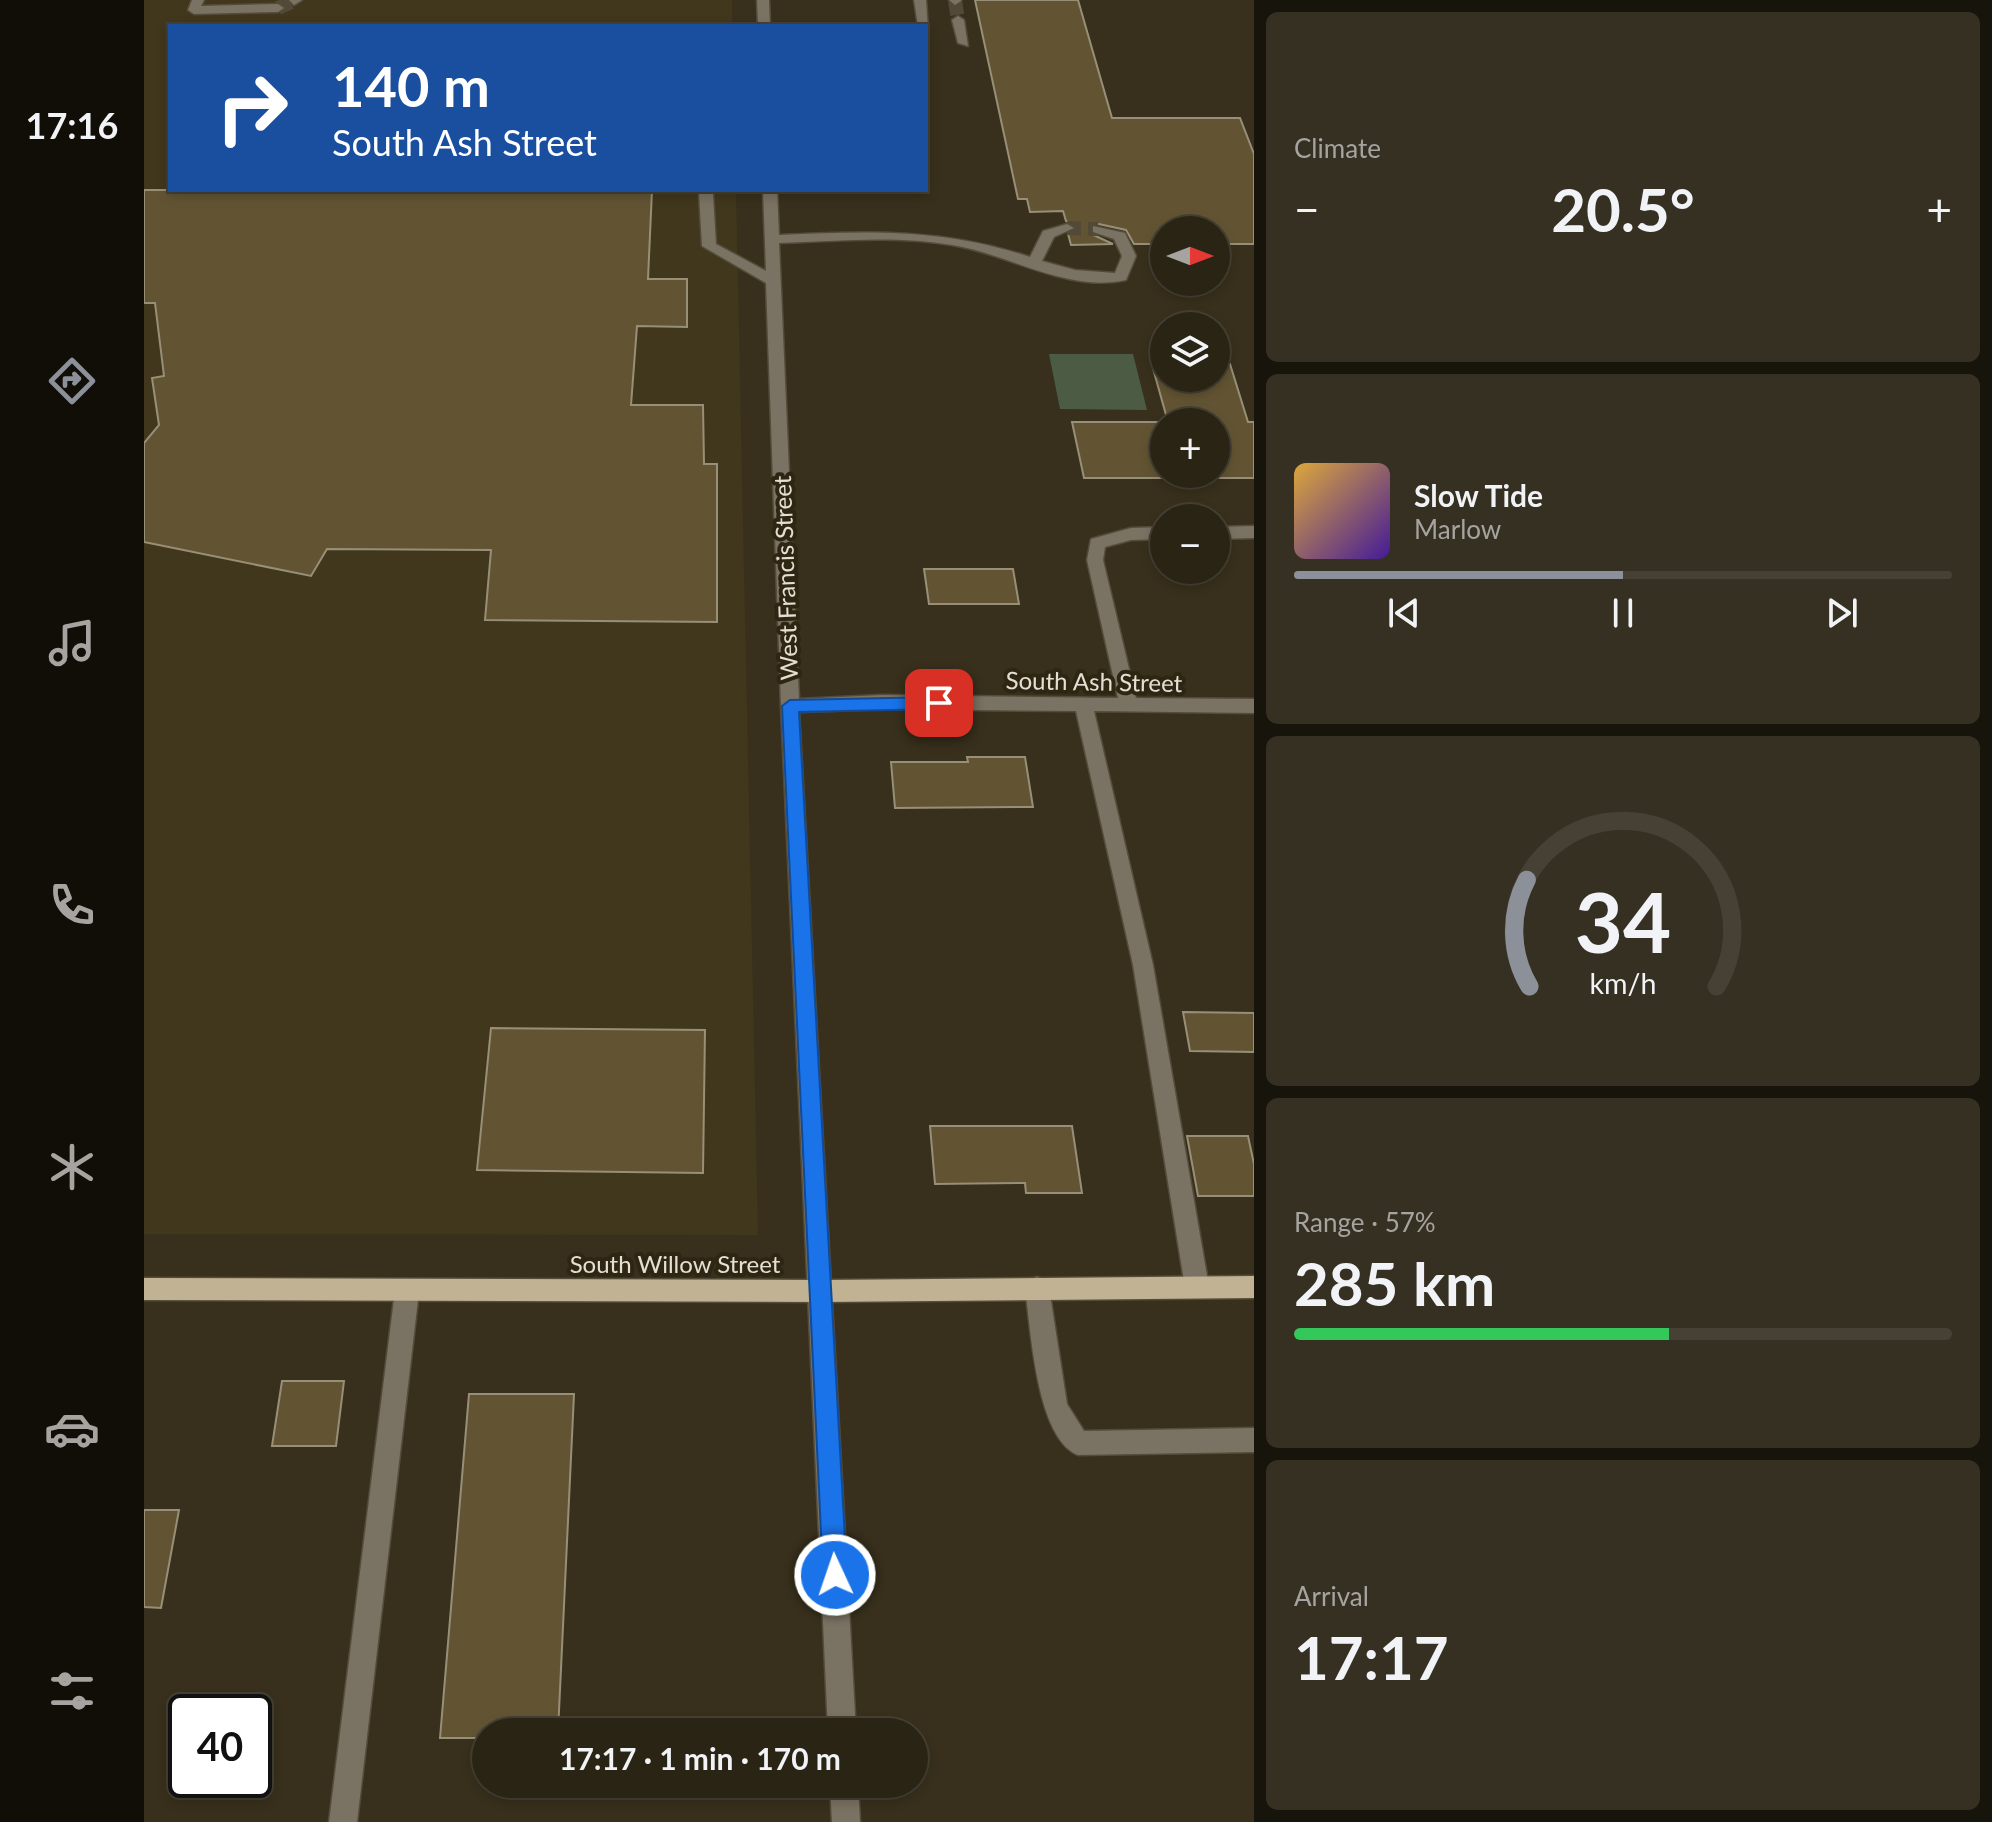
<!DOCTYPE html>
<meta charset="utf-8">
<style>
:root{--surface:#2a2415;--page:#363022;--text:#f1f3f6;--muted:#a5a4a0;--line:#464134;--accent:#8c9099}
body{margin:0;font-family:Lato,sans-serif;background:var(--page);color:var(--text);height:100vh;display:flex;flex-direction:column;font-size:30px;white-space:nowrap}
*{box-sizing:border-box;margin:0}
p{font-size:26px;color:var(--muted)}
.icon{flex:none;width:44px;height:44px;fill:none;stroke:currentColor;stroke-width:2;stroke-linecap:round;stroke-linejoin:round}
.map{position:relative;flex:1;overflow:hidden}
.details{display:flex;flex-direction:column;gap:12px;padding:12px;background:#17140c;width:738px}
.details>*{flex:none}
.guide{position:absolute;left:24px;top:24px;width:760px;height:168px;border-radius:0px;box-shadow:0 4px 12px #0003,0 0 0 2px var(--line);background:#1a4fa0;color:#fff;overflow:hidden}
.needle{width:52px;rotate:90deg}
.buttons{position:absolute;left:1006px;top:216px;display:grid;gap:16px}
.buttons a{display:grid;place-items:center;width:80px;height:80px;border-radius:50%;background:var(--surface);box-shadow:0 4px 12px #0003,0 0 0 2px var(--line);font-size:40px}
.speed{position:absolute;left:24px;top:1694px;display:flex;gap:16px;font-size:40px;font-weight:700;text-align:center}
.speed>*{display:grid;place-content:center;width:104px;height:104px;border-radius:50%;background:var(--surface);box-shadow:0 4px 12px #0003,0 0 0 2px var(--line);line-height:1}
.speed .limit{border:4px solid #111;border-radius:12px;background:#fff;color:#111}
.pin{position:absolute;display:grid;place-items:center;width:68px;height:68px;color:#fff;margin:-34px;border-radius:16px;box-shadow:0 4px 12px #0006}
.me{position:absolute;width:88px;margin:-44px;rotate:357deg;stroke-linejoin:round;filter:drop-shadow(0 0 6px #0008)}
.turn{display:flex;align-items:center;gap:28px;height:168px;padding:0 32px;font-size:36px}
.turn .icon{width:104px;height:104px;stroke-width:2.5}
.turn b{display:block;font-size:56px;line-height:68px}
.big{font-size:60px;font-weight:700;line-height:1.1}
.details .widget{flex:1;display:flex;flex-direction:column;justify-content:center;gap:12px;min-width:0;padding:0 28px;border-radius:12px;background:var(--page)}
.details .dial{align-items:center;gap:0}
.dial svg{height:208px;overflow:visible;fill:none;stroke:var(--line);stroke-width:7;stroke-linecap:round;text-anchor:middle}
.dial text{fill:var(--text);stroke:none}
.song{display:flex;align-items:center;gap:24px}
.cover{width:96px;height:96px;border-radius:12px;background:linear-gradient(135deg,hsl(40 70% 55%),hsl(260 70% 35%))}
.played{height:8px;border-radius:4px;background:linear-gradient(90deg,var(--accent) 50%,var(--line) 50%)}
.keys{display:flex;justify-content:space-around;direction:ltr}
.heat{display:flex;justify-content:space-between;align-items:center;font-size:44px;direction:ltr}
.charge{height:12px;border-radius:6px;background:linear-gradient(90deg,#34c759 57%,var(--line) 0)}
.trip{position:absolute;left:328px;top:1718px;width:456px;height:80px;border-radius:40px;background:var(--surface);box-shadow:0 4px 12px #0003,0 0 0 2px var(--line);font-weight:700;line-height:80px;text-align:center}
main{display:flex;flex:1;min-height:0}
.menu{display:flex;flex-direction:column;width:144px;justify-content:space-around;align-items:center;background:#110e08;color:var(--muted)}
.menu .icon{width:56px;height:56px}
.menu .selected{color:var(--accent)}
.menu b{font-size:36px;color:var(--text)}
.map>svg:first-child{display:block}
</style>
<main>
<nav class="menu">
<b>17:16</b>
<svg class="icon selected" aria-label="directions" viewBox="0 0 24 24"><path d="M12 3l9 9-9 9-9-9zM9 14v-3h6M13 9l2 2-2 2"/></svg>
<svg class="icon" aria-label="music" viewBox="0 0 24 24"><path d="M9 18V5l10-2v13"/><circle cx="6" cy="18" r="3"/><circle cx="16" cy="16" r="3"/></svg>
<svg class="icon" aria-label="phone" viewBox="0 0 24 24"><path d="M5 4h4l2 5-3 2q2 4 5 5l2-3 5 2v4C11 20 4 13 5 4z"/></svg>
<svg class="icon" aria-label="climate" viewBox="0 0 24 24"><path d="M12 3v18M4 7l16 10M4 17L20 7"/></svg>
<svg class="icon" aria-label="car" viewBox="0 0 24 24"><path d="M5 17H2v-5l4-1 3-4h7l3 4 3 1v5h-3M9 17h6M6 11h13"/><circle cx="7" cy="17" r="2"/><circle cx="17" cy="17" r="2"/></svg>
<svg class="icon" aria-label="filters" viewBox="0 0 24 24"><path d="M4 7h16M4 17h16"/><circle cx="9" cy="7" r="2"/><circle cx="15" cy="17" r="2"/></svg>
</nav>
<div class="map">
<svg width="1110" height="1822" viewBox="0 0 1110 1822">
<rect width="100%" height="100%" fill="#38301c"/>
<polygon fill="#41371c" points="0,0 588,0 588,26 26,26 26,190 592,190 614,1235 0,1234"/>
<polygon fill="#4c5c44" points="905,354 989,354 1003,410 916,409"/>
<g fill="#625433" stroke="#988f78" stroke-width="2" fill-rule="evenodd">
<polygon points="831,0 934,0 968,118 1096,118 1110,154 1110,244 1072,244 1072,230 1020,230 1020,244 990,244 982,230 950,223 947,234 969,244 927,245 924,234 933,227 922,221 919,211 886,212 883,199 874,199"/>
<polygon points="0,190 508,190 504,279 543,279 543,327 493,326 487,405 559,405 560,464 573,464 573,622 341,620 347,550 183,549 167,576 0,542 0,443 15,425 8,378 20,376 11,303 0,303"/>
<path d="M1086,364L1104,422H1110V478H940L928,422H1024L1008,365H1020V378H1072V365ZM1020,422H1072V474H1020Z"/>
<polygon points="780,569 869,569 875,604 785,604"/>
<polygon points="823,757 881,757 889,807 751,808 747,762 824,762"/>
<polygon points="1039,1012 1110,1013 1110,1052 1046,1051"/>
<polygon points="347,1028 561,1030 559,1173 333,1170"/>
<polygon points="786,1126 928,1126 938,1193 882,1193 881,1183 791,1184"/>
<polygon points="1043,1136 1104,1136 1110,1164 1110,1196 1054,1196"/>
<polygon points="138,1381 200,1381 192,1446 128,1446"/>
<polygon points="325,1394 430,1394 414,1732 342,1732 342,1738 296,1738"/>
<polygon points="0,1510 35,1510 17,1608 0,1607"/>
</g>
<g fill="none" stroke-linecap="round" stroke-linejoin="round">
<g stroke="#524a37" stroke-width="14" stroke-dasharray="14 7" stroke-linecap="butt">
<polyline points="811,1 814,20"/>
<polyline points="134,8 150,1"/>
<polyline points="923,228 954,229"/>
</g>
<defs>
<g id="minor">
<polygon points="48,0 60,0 57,6 134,4 140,8 134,12 50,14 44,10"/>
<polygon points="145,0 158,0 150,5"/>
<polygon points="613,0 625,0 626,26 614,26"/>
<polygon points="770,0 782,0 784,29 774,26"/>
<polygon points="805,0 817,0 817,1 811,5"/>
<polygon points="814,16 820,20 824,46 814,43 808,20"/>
<path d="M619,190H633L635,235C726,231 798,228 886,257L899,231L923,224L930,228L910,237L898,261L931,270L971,273L978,256L970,239L949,232V226L981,233L992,256L982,280C923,293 865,254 808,245C752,235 692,241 635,243L655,699L737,695L974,698L943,560L947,539L987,528L1020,527V539L987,540L961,547L959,560L992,698L1110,699V713L950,711L1009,965L1065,1287L1061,1295L1053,1298L1045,1295L1041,1287L989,965L932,711L737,709L655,712L712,1732H684L637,706L622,283L558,246L555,194L562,190L569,194L572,244L622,271Z"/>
<polygon points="1110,526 1110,538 1072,539 1072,527"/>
<path d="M893,1277L901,1280L905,1288L923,1404L940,1431L1110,1428V1452L934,1455C892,1438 887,1329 881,1288L885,1280Z"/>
<polygon points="263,1280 271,1283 275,1291 213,1822 185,1822 251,1291 255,1283"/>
<polygon points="686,1784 714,1784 716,1822 688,1822"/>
</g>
<polygon id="major" points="1110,1276 1110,1298 678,1302 0,1300 0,1278 678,1280"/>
</defs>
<use href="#minor" stroke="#544c39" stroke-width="3"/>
<use href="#major" stroke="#544c39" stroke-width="3"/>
<use href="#minor" fill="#7a7263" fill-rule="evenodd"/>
<use href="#major" fill="#c2b294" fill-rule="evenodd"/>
</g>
<polygon fill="#1a73e8" stroke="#114b97" stroke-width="2" points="795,697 803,703 795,709 655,712 703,1575 699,1584 691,1587 683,1584 679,1575 638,706 646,700"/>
<g text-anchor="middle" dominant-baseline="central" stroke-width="8" stroke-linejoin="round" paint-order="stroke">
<g font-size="24" fill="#e4dfd3" stroke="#2e2612">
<text transform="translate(641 578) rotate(-92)">West Francis Street</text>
<text transform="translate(950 681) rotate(1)">South Ash Street</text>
<text x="531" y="1263">South Willow Street</text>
</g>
</g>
</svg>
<div class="buttons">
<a><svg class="needle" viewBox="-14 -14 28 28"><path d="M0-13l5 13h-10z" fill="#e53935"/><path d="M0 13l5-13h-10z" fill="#a5a4a0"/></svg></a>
<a><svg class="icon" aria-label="layers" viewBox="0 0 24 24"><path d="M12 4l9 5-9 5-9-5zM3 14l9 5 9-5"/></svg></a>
<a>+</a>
<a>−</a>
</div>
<div class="speed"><div class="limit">40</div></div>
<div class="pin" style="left:795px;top:703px;background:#d93025"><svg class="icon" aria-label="arrive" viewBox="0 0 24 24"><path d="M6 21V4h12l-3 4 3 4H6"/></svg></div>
<svg class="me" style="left:691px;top:1575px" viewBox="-20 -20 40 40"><circle r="17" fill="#1a73e8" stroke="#fff" stroke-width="3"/><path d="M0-11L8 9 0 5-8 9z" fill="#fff"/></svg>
<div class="trip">17:17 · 1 min · 170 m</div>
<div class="guide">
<div class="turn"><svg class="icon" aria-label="right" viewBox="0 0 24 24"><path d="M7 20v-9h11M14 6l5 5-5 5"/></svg><div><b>140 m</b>South Ash Street</div></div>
</div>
</div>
<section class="details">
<div class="widget"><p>Climate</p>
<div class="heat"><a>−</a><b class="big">20.5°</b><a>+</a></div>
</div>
<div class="widget">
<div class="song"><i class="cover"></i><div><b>Slow Tide</b><p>Marlow</p></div></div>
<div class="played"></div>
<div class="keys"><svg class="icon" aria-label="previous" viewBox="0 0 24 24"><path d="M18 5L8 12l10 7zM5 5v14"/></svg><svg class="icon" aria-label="pause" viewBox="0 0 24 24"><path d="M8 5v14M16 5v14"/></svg><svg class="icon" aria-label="next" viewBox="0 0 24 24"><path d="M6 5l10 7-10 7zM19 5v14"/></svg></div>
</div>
<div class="widget dial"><svg viewBox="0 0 100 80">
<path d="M14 69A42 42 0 1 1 86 69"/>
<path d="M14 69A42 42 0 0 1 13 28" stroke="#8c9099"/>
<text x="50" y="56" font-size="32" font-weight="700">34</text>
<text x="50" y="72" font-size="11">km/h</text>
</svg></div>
<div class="widget"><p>Range · 57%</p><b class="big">285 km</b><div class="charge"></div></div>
<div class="widget"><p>Arrival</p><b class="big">17:17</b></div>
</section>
</main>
